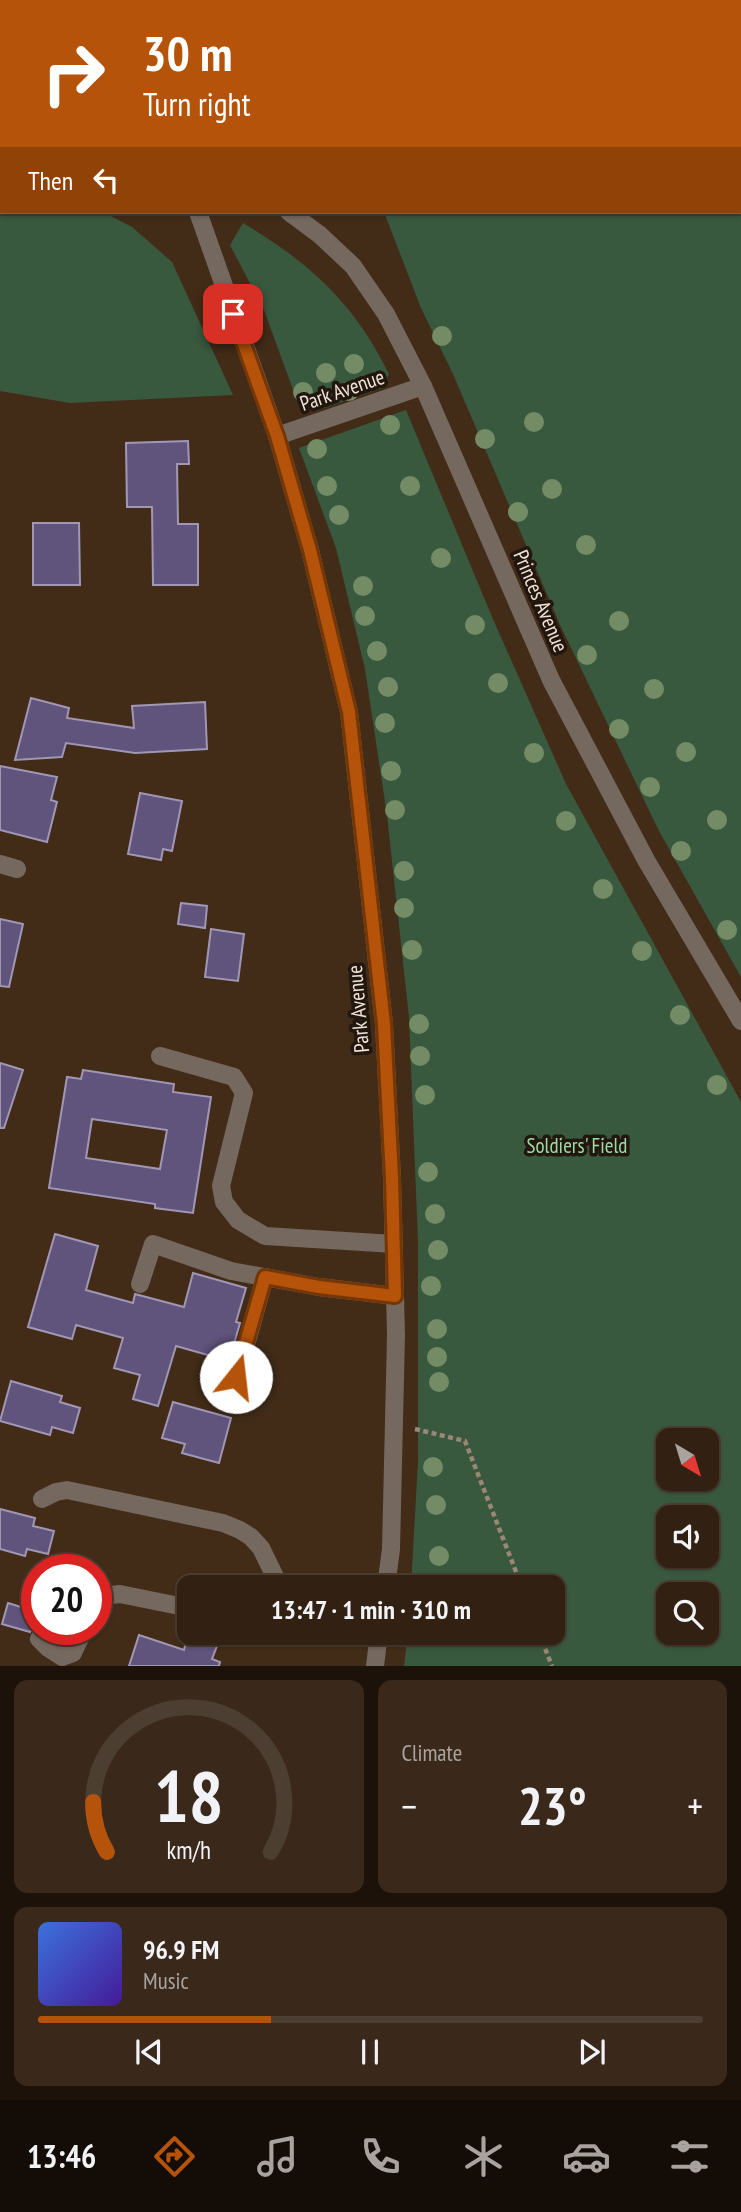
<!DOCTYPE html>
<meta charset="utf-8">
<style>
:root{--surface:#322112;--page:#3a291b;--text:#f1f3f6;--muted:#a8a39f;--line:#4d3e32;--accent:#b45309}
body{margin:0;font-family:"PT Sans Narrow",sans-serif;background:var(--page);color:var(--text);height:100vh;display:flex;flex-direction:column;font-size:26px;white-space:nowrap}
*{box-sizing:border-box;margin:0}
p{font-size:23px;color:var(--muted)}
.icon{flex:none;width:38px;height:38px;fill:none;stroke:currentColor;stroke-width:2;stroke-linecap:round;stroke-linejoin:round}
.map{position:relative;height:1666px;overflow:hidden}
.side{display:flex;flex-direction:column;gap:14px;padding:14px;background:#1c120a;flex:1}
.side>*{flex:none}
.top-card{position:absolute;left:0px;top:0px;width:742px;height:214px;box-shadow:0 2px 5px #0004,0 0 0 2px var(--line);background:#b45309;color:#fff;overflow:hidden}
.needle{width:46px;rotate:142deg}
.buttons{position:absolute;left:656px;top:1428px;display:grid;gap:14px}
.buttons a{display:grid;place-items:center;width:63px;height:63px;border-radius:14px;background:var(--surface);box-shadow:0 2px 5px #0004,0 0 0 2px var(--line);font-size:35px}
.speed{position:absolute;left:21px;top:1554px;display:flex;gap:14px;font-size:35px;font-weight:700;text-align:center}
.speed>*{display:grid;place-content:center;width:91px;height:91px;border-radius:50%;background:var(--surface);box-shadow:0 2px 5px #0004,0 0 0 2px var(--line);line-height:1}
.speed .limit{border:10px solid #d22;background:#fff;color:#111}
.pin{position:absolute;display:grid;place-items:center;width:60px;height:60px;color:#fff;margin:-30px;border-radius:14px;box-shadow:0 4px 10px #0006}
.me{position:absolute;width:77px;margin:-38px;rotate:16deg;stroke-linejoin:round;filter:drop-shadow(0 0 5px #0008)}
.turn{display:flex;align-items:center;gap:24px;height:147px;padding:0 28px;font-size:32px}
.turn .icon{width:91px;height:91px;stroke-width:2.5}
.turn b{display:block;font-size:49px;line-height:60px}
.then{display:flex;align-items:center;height:66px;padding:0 28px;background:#0003;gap:14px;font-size:26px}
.big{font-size:52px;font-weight:800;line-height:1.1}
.side .widget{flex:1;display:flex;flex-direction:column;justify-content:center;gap:10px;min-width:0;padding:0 24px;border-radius:14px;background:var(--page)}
.side .dial{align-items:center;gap:0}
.dial svg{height:182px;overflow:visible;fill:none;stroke:var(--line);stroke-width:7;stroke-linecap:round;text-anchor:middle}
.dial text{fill:var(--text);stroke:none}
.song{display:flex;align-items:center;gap:21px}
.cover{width:84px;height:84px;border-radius:10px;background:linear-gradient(135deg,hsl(220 70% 55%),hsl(260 70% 35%))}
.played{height:7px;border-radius:4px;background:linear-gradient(90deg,var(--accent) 35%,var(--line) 35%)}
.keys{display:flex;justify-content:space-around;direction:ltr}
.heat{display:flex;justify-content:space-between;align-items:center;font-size:38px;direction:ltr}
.side .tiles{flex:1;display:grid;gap:14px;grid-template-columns:1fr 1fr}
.widget:last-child{grid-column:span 2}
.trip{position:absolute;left:177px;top:1575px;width:388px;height:70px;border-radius:14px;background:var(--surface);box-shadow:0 2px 5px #0004,0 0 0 2px var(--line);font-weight:800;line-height:70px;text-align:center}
.tabs{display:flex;height:112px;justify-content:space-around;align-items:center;background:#140d07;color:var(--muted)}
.tabs .icon{width:49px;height:49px}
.tabs .on{color:var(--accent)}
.tabs b{font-size:32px;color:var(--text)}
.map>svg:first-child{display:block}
</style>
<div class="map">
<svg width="741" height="1666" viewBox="0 0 741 1666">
<rect width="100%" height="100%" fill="#422c18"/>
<g fill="#39593f" fill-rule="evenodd">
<polygon points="277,0 441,0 445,2 278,2"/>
<polygon points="740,142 741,142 741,977 659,831 561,627 453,374 421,308 384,212 740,212"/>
<polygon points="6,212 103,212 132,227 172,262 233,395 70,403 0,391 0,215"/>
<path d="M243,223C310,263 354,303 389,374L382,388L316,411L299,406L264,310L230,245Z"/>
<path d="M406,410L492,617L566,784L741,1102V1666H404L408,1633H553V1587H411L418,1461V1242L409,1017L387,815L365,669L336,548L299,448ZM707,1440V1479H668V1440ZM707,1517V1556H668V1517ZM707,1594V1633H668V1594Z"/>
</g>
<g fill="#60537c" stroke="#a097b5" stroke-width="2" fill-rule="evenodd">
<polygon points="188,441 189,464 177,464 178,524 198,524 198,585 153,585 152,507 127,507 126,443"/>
<polygon points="33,523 79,523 80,585 33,585"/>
<polygon points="31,698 69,708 67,718 134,728 132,706 205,702 207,749 135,753 66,743 62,757 15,760"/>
<polygon points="0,766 57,777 51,800 57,802 47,842 0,830"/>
<polygon points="140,793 182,801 172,851 163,849 161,860 128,854"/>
<polygon points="181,903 207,906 205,928 178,924"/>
<polygon points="0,919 23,924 9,987 0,986"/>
<polygon points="211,929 244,934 238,981 205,977"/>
<polygon points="0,1063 23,1070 4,1128 0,1128"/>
<path d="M83,1070L174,1084L173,1092L211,1097L193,1213L155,1208V1204L49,1188L67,1077L81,1079ZM92,1119L167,1130L160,1169L86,1158Z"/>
<polygon points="55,1234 98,1246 86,1290 133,1303 135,1294 184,1307 193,1273 246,1288 236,1322 240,1323 229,1361 176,1346 158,1406 133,1399 140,1375 114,1368 123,1338 76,1325 72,1339 28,1327"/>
<polygon points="11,1381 62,1396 60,1402 80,1408 73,1433 52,1427 50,1435 0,1421"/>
<polygon points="173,1402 231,1418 219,1463 182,1453 185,1444 162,1438"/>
<polygon points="0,1509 35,1518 33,1526 54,1531 48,1554 27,1549 25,1556 0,1549"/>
<polygon points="8,1603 37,1612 37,1620 30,1632 2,1624"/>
<polygon points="139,1635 184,1650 187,1637 217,1646 212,1659 220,1662 219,1666 129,1666"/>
</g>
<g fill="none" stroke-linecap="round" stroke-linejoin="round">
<g stroke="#998777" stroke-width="4.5" stroke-dasharray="5 3.5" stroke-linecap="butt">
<polyline points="40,2 41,0"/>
<polyline points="128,2 129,0"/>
<polyline points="0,73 2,70"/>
<polyline points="415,1429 465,1441 522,1587"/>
<polyline points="539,1633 552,1666"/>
</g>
<g stroke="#74685f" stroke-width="18">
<polyline points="238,0 239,2"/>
<polyline points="505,0 509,2"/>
<polyline points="66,2 67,0"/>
<polyline points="91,2 91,0"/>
<polyline points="0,108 2,105"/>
<polyline points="740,108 741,108"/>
<polyline points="0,144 2,143"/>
<polyline points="0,162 2,160"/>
<polyline points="0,175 2,175"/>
<polyline points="198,212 277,436 310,550 349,712 384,1024 392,1178 396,1335 391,1549 386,1587"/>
<polyline points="289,212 320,235 353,266 386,314 423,386 551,680 646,860 741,1021"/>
<polyline points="277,436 423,386"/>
<polyline points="0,864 17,869"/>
<polyline points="160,1056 234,1077 244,1093 221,1186 224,1202 238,1220 265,1236 394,1244"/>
<polyline points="140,1284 153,1244 231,1271 319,1287 395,1296"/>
<polyline points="231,1398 265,1277"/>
<polyline points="42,1499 56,1492 67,1490 223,1523 240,1530 251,1537 261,1548 280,1587"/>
<polyline points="96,1597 120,1594 189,1608"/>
<polyline points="44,1629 39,1639 48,1648 62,1657 73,1653 84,1629"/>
<polyline points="375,1666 379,1633"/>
</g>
</g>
<g fill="#748c66">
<circle cx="442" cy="336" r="10"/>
<circle cx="354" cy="364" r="10"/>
<circle cx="326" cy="373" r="10"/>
<circle cx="349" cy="391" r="10"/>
<circle cx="303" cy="392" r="10"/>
<circle cx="534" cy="422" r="10"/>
<circle cx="390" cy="425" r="10"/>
<circle cx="485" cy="439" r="10"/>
<circle cx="317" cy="449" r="10"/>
<circle cx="327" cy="486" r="10"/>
<circle cx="410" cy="486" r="10"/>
<circle cx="552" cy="489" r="10"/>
<circle cx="518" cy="512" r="10"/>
<circle cx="339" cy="515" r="10"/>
<circle cx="586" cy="545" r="10"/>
<circle cx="441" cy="558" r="10"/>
<circle cx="363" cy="586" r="10"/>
<circle cx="365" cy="616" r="10"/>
<circle cx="619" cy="621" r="10"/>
<circle cx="475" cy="625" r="10"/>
<circle cx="377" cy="651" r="10"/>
<circle cx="587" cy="655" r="10"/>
<circle cx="498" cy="683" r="10"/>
<circle cx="388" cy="687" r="10"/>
<circle cx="654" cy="689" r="10"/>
<circle cx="385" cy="723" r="10"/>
<circle cx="619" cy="729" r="10"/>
<circle cx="686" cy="752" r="10"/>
<circle cx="534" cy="753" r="10"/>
<circle cx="391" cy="771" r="10"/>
<circle cx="650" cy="787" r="10"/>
<circle cx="395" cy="810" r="10"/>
<circle cx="717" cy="820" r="10"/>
<circle cx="566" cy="821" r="10"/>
<circle cx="681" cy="851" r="10"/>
<circle cx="404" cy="871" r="10"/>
<circle cx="603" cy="889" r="10"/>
<circle cx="404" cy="908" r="10"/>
<circle cx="727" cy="930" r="10"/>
<circle cx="412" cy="950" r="10"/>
<circle cx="642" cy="951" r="10"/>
<circle cx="680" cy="1015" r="10"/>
<circle cx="419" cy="1024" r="10"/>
<circle cx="420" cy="1056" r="10"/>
<circle cx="717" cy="1085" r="10"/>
<circle cx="425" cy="1095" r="10"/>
<circle cx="428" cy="1172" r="10"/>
<circle cx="435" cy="1214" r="10"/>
<circle cx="438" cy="1250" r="10"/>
<circle cx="431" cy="1286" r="10"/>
<circle cx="437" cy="1329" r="10"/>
<circle cx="437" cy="1357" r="10"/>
<circle cx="439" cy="1382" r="10"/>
<circle cx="433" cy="1467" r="10"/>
<circle cx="436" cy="1505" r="10"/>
<circle cx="439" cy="1556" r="10"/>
</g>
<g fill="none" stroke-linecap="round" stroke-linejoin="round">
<defs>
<polyline id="route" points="233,314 277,436 310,550 349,712 384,1024 392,1178 395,1296 319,1287 265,1277 236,1377"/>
</defs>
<use href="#route" stroke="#753606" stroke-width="18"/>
<use href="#route" stroke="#b45309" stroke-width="12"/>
</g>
<g text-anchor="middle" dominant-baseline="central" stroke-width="7" stroke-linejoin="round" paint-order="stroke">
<g font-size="21" fill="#f0e2d6" stroke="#21170e">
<text transform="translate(342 390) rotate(-19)">Park Avenue</text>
<text transform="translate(541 601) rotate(67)">Princes Avenue</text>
<text transform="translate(358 1009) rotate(-95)">Park Avenue</text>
</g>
<g font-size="21" fill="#9cdba6" stroke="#21170e">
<text x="577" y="1145">Soldiers' Field</text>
</g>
</g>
</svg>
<div class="buttons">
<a><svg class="needle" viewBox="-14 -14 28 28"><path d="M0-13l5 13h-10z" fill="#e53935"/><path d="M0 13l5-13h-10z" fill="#a8a39f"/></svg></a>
<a><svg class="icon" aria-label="sound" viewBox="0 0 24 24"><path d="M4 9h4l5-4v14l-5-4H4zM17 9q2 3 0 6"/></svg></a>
<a><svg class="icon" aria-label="search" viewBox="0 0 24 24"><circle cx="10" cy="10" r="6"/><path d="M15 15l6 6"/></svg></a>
</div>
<div class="speed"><div class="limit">20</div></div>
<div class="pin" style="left:233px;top:314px;background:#d93025"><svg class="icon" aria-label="arrive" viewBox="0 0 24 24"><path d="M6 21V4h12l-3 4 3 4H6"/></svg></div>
<svg class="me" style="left:236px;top:1377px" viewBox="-20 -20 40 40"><circle r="19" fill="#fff"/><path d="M0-13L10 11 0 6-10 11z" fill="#b45309"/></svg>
<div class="trip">13:47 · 1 min · 310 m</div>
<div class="top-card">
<div class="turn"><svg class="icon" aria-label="right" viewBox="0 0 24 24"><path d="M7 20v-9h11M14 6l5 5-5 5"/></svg><div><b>30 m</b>Turn right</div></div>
<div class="then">Then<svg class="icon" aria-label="left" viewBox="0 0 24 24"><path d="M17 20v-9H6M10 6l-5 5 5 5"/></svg></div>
</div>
</div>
<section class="side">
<div class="tiles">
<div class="widget dial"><svg viewBox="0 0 100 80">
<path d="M14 69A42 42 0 1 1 86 69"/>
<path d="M14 69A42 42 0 0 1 8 47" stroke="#b45309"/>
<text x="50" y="56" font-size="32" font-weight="700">18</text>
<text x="50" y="72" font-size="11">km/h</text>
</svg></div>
<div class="widget"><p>Climate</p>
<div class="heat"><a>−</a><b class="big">23°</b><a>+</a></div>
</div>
<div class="widget">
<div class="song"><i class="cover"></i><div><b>96.9 FM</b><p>Music</p></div></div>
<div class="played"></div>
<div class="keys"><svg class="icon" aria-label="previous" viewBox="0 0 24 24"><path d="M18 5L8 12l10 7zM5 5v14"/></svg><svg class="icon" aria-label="pause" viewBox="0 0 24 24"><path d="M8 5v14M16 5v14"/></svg><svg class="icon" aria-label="next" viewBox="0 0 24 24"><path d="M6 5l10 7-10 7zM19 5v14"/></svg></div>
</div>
</div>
</section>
<nav class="tabs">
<b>13:46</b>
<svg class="icon on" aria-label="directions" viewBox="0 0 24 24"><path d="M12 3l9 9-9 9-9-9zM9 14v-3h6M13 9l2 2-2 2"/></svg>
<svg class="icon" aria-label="music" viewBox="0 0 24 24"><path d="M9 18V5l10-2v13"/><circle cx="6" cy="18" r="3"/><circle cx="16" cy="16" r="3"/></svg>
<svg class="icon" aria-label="phone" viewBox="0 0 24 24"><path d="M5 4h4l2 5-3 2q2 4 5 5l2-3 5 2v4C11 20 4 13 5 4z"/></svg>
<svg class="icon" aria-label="climate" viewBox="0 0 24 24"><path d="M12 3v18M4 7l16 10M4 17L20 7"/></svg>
<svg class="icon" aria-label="car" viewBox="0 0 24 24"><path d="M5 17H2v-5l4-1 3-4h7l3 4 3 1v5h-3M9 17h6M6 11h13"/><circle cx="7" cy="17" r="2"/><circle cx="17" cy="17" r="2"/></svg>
<svg class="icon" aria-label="filters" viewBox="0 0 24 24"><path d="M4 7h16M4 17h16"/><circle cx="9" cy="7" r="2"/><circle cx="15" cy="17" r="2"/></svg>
</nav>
